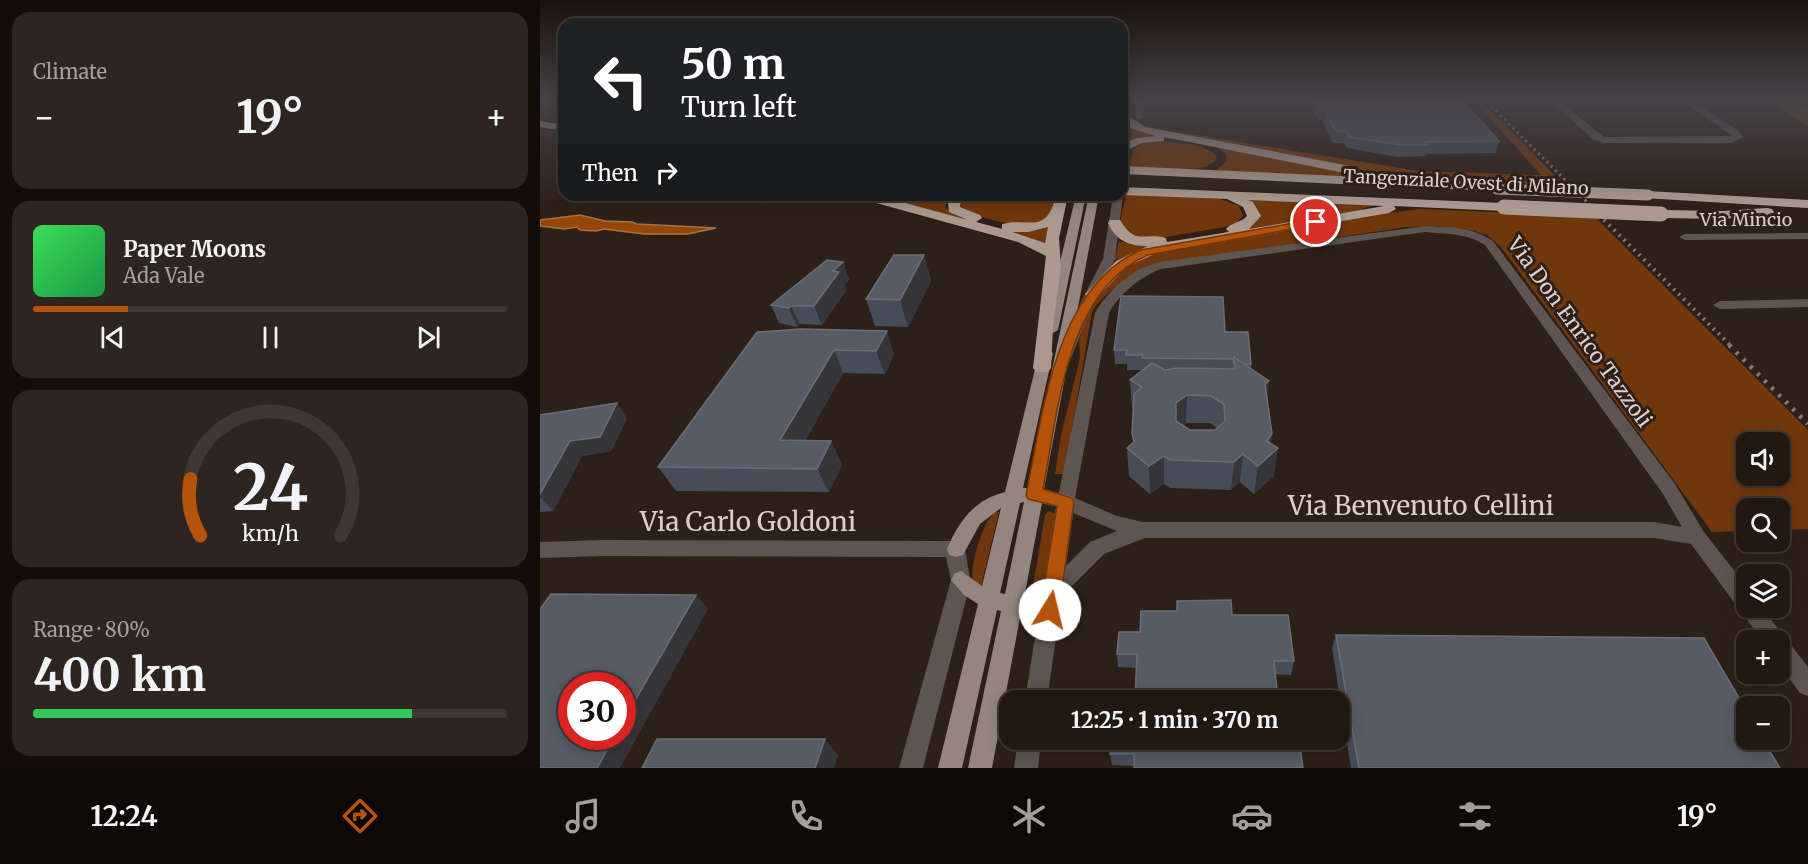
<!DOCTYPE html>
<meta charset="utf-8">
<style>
:root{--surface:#221812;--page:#2e2520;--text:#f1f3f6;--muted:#a2a09f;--line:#3f3732;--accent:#b45309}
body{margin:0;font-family:Merriweather,serif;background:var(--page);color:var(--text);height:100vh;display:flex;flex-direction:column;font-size:22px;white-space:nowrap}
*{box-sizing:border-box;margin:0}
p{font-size:20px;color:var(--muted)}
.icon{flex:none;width:33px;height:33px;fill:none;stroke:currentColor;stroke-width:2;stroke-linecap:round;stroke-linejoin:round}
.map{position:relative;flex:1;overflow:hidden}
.side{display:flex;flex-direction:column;gap:12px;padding:12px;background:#130d0a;width:540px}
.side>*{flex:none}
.top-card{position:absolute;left:18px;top:18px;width:570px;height:183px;border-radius:18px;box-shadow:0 3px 15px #0003,0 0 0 2px var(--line);background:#202124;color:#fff;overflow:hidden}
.fabs{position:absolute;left:1196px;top:432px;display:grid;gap:12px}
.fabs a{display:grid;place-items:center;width:54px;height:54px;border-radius:12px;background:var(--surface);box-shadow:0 3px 15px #0003,0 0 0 2px var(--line);font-size:30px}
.speed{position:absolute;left:18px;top:672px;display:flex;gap:12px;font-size:30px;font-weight:700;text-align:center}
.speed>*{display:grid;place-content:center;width:78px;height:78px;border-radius:50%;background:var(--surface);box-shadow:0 3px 15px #0003,0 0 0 2px var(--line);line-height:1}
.speed .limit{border:9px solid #d22;background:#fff;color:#111}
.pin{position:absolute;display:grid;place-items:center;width:51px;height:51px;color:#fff;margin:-26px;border:3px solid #fff;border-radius:50%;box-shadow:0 2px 6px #0007}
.me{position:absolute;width:66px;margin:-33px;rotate:9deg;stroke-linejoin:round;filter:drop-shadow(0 0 4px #0008)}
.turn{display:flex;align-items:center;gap:21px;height:126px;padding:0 24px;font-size:27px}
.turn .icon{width:78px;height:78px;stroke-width:2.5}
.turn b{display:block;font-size:42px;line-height:51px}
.then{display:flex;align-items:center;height:57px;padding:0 24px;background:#0003;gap:12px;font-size:22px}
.big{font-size:45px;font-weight:700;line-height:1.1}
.side .widget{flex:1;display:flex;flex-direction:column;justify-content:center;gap:9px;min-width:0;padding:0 21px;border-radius:18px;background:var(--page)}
.side .dial{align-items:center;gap:0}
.dial svg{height:156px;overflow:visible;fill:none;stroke:var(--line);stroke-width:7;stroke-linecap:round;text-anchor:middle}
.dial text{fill:var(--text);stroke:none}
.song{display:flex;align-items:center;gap:18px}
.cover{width:72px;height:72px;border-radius:9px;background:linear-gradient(135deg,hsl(130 70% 55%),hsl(140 70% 35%))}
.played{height:6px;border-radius:3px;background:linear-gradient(90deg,var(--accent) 20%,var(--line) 20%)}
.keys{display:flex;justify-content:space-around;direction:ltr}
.heat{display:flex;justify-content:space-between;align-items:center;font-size:33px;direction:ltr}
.charge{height:9px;border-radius:4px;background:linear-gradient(90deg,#34c759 80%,var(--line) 0)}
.trip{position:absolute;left:459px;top:690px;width:351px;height:60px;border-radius:18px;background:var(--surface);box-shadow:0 3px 15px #0003,0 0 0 2px var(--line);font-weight:700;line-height:60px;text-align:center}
.menu{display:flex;height:96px;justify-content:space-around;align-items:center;background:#0e0a07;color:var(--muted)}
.menu .icon{width:42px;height:42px}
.menu .current{color:var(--accent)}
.menu b{font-size:27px;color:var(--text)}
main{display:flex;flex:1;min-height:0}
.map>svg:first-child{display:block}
</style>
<main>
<section class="side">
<div class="widget"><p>Climate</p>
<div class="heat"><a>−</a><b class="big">19°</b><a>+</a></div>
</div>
<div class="widget">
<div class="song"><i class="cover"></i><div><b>Paper Moons</b><p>Ada Vale</p></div></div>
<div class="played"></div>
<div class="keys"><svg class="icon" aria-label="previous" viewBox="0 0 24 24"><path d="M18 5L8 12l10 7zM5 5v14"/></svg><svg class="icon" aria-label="pause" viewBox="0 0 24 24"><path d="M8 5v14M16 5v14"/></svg><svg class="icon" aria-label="next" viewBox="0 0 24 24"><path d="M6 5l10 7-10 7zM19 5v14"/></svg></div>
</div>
<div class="widget dial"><svg viewBox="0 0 100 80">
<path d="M14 69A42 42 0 1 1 86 69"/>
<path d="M14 69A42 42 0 0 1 9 40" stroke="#b45309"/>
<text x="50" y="56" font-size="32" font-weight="700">24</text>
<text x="50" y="72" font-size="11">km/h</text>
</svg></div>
<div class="widget"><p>Range · 80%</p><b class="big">400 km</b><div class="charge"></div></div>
</section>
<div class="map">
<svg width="1268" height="768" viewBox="0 0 1268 768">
<rect width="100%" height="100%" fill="#2d2018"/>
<g fill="#71370c" fill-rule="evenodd">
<polygon points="932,98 938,98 1025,186 901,181 847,175 619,129 879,171 1001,175"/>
<polygon points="1226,98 1246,98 1268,109 1268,125 1255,119"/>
<path d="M592,129L823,175L826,177L674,172L687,161L686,154C664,135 617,138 590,142Z"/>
<path d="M624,141C640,144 668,143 677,158C666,177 610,168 590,167C592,140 600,143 624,141Z"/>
<polygon points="586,194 680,199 699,206 703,216 697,222 685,227 608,240 582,231 580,223"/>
<path d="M330,195H412L405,206C411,218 452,227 466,229C480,231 496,227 510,226L504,243Z"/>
<path d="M429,195H518C516,205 515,214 506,220C489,232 437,218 419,208L418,202Z"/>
<path d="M706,199L834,205L816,211L575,260L579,241C607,250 683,236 710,224Z"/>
<path d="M880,209L1054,216L1268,430V529L1239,530V508H1206V531L1172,532L961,247L947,235L934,231L898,226L866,227L607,266C593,272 558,299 552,312L524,474H515L521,435L540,358L539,341L545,320L556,297L582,267L622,251L831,215ZM1206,442H1239V476H1206Z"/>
<polygon points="509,511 516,514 504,586 496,590 493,586 505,515"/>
<path d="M455,512H459L440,590L433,585C429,567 441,525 455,512Z"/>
</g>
<polygon fill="#944708" stroke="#a97042" stroke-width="1.5" points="40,215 65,221 92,222 97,224 176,228 148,234 104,234 64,229 56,231 40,230 37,227 24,229 0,226 0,220"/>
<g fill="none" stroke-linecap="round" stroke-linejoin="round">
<g fill="#5c5551" fill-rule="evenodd">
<polygon points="585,98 593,98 587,169 582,172 582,124"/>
<polygon points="596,98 604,98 603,117 599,120 595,117"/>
<polygon points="1007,98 1016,98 1064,137 1193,136 1137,98 1147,98 1199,131 1203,137 1191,143 1064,143 1054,140"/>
<polygon points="582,193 583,195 575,259 548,316 530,361 528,364 518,364 516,361 534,316 563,259 573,195 582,195"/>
<path d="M885,226C909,227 933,227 953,241L1135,484L1164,532L1206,586V608H1222L1268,667V696L1260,693L1239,664V640H1222L1151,544L1114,538H605L564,554L522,596L507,700H485L515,512L555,313C569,289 592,269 619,262ZM885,232C906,234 927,233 945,245L1123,494L1142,527L1114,522H603L577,516L535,498L569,313C580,293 600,277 621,269ZM533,513L577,531L550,542L526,566Z"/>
<polygon points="1268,233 1268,239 1145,240 1139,237 1145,234"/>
<polygon points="1268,299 1268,307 1180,309 1173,305 1180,301"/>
<path d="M61,540L416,541L423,543C427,552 427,568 431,580L383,768H359L411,580L406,557L61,556L0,558V542Z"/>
<polygon points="478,740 501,740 498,768 474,768"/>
</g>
<g fill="#94867e" fill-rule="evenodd">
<polygon points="536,195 546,195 518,330 511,334 504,330"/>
<path d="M549,195H559L504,489L532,497L535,502L532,507L526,509L502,503L485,593L512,583L519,586L522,592C516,605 495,610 481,612L452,768H428L461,611L457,610L422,768H398L438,604L424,595L411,580L414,574L421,571L442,586L461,508L440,524L423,555L416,557L409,555L407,549C419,521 434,500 465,492L499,353L506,348L513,353L483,488H487ZM484,502L465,594L460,593L480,503Z"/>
</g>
<g fill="#ab9990" fill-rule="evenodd">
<polygon points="586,115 606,127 815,167 821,171 815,175 624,137 624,141 602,143 585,151 582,151 582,145 596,138 616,136 589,128 582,120 582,116"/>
<polygon points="0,121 24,125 24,131 0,127"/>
<polygon points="582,166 976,184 982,188 976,192 582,174"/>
<path d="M582,187L964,203L970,207L964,211L854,206L856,209L849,213L617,253L586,267L558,297H548L545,294L548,291L576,261L608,246C589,246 576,241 568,223L570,220H580C596,246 603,232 626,238L627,242L689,232L686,229C691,222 701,223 707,216L703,207L687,199L582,195ZM708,200L844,206L709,229L721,216L713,202Z"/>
<polygon points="1108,191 1268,200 1268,208 1104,198 1102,195 1104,192"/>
<path d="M316,195H336L428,220L409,212L408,203L416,195H430L420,204V207L440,215L442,218L436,222L462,229V224C490,217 506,236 516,195H528L519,238L521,266L513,327L511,368L508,372H496L493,368L506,256L478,242L318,198ZM508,227L505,243L472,232H488Z"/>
<polygon points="1227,208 1232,209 1234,212 1232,215 1184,219 1121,218 1114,214 1121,210 1184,211"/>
</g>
<polyline stroke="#857a73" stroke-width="3" stroke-dasharray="2 4" stroke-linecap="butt" points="943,98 1051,206"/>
<polyline stroke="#857a73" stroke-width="4" stroke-dasharray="2 5" stroke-linecap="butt" points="1049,205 1191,346"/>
<polyline stroke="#857a73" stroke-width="4.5" stroke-dasharray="3 7" stroke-linecap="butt" points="1189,345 1268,424"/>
<polyline stroke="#ab9990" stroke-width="11" points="957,189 1108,195"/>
<polyline stroke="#ab9990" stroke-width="15" points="964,207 1121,214"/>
</g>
<g fill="#464d59" fill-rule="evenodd">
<polygon points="770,98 920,98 959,141 956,153 885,154 885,156 857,157 807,148 804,143 793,143 782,120 777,120 770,102"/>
<polygon points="384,255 391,281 368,327 335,326 326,299"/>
<polygon points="303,262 309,280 304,285 306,290 282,325 260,324 257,327 239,323 231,305"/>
<polygon points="261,329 354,354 345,374 303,373 265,441 291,441 302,465 289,492 136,491 118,467"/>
<path d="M685,332L711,364V369L727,398L734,476L714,494L700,482L691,490L630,488L624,484L610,494L589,476L587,448L593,443V409L592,408L590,380L603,370H587V364H575L574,350ZM646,423H670L677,428L675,430H650L643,426Z"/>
<polygon points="0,415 87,418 71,451 42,456 13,511 0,512"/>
<polygon points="692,615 754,661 751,675 578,667 577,654 600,632"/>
<polygon points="796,635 1240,768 811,768 792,648"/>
<polygon points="750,740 594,766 572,765 570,754"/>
</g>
<g fill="#35353a">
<polygon points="384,255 391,281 368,327 360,300"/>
<polygon points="303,262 309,280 304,285 306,290 282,325 274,306 293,271"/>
<polygon points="251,306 260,324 257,327 249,308"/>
<polygon points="347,331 354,354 345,374 336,351"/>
<polygon points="294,350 303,373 252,464 240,440"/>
<polygon points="729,381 725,409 725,384"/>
<polygon points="647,395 646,423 636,431 636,403"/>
<polygon points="77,403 87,418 71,451 42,456 13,511 0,497 0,494 30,441"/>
<polygon points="732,434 729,456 738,448 734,476 714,494 718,466 727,441"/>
<polygon points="291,441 302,465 289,492 277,469"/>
<polygon points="703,454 700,482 691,490 694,462"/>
<polygon points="624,456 624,484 610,494 609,466"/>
<polygon points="156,595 168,609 80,768 57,768 75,736 82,736 82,723"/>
<polygon points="285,739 298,755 294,768 275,768"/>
</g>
<g fill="#565b65" stroke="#6b6d75" stroke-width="1.5" fill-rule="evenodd">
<polygon points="774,98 920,98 959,141 886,142 888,145 860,145 809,137 806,131 795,131 784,109 779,109"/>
<polygon points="354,255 384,255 360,300 326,299"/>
<polygon points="287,260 303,262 293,271 299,272 274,306 251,306 249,308 231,305"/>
<polygon points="581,296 683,297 685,332 708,332 711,364 703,364 694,357 694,364 693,359 602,358 603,355 586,355 587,350 574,350"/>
<polygon points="261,329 347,331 336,351 294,350 240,440 291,441 277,469 118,467 217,332"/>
<path d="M694,357L729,381L725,384L732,434L727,441L738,448L718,466L703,454L694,462L630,460L624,456L609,466L587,448L594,442L592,433L594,394L602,387L590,380L612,363L625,370L637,368L695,369ZM647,395L671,396L684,404L685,421L675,430H650L636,421V403Z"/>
<polygon points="77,403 60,437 30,441 0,494 0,415"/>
<polygon points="11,594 156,595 82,723 82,686 32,686 32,736 75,736 57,768 0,768 0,609"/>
<polygon points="691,600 692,615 748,615 754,661 734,661 738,700 595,700 597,654 577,654 579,632 600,632 601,611 637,611 637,601"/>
<polygon points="796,635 1164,638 1206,710 1206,740 1223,740 1240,768 819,768"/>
<polygon points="117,739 285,739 275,768 102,768"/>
<polygon points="571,740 750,740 751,746 760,746 763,768 594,768 594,754 570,754"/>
</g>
<linearGradient id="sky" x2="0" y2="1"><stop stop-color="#19120d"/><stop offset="0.48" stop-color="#464248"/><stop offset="1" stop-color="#464248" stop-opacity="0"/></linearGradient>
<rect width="1268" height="206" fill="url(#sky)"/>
<path fill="#b45309" stroke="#753606" stroke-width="1.5" d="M776,219H780V224L608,255C526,290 518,412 503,489L532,498L534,502L519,610L516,616L510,619L503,616L500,610L517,506L488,499L486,495C503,413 515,287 601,250Z"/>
<g text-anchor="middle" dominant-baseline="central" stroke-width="6" stroke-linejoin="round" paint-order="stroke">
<g font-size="18" fill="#dad0cb" stroke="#2d2018">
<text transform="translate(926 182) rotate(3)">Tangenziale Ovest di Milano</text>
<text x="1206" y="219">Via Mincio</text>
</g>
<g font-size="21" fill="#dad0cb" stroke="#2d2018">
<text transform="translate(1040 332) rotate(54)">Via Don Enrico Tazzoli</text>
</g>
<g font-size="26" fill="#dad0cb" stroke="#2d2018">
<text x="881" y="505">Via Benvenuto Cellini</text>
<text x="208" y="521">Via Carlo Goldoni</text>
</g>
</g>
</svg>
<div class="fabs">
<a><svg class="icon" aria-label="sound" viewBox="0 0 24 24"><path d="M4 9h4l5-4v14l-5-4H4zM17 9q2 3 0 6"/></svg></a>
<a><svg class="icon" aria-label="search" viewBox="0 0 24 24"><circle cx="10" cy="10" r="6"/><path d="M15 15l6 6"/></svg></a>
<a><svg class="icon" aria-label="layers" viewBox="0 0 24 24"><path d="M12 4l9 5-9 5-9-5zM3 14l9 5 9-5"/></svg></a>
<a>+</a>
<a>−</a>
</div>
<div class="speed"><div class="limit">30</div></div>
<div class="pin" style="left:776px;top:222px;background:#d93025"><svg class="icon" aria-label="arrive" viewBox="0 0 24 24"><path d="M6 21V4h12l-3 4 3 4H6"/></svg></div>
<svg class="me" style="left:510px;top:610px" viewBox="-20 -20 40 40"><circle r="19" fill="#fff"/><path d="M0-13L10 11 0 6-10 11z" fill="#b45309"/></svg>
<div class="trip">12:25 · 1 min · 370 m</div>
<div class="top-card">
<div class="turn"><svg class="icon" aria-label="left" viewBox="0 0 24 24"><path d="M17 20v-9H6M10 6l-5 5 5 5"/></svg><div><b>50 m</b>Turn left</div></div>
<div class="then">Then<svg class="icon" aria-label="right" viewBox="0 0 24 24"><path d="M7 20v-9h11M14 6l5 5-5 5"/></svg></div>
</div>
</div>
</main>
<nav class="menu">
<b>12:24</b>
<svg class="icon current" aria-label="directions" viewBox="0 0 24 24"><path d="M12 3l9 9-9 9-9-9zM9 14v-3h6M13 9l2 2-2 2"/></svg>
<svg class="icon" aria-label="music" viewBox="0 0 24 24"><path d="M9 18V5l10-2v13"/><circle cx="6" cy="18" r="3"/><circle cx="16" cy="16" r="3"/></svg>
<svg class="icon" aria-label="phone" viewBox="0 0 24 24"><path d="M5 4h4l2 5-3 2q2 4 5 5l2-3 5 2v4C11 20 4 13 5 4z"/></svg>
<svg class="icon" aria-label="climate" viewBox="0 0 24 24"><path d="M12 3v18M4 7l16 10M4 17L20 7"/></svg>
<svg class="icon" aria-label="car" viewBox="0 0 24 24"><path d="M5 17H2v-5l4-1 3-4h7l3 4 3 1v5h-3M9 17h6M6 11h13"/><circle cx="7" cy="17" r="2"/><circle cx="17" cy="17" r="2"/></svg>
<svg class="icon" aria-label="filters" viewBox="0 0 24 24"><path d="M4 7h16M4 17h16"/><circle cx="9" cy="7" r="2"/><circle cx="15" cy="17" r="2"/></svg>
<b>19°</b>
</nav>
